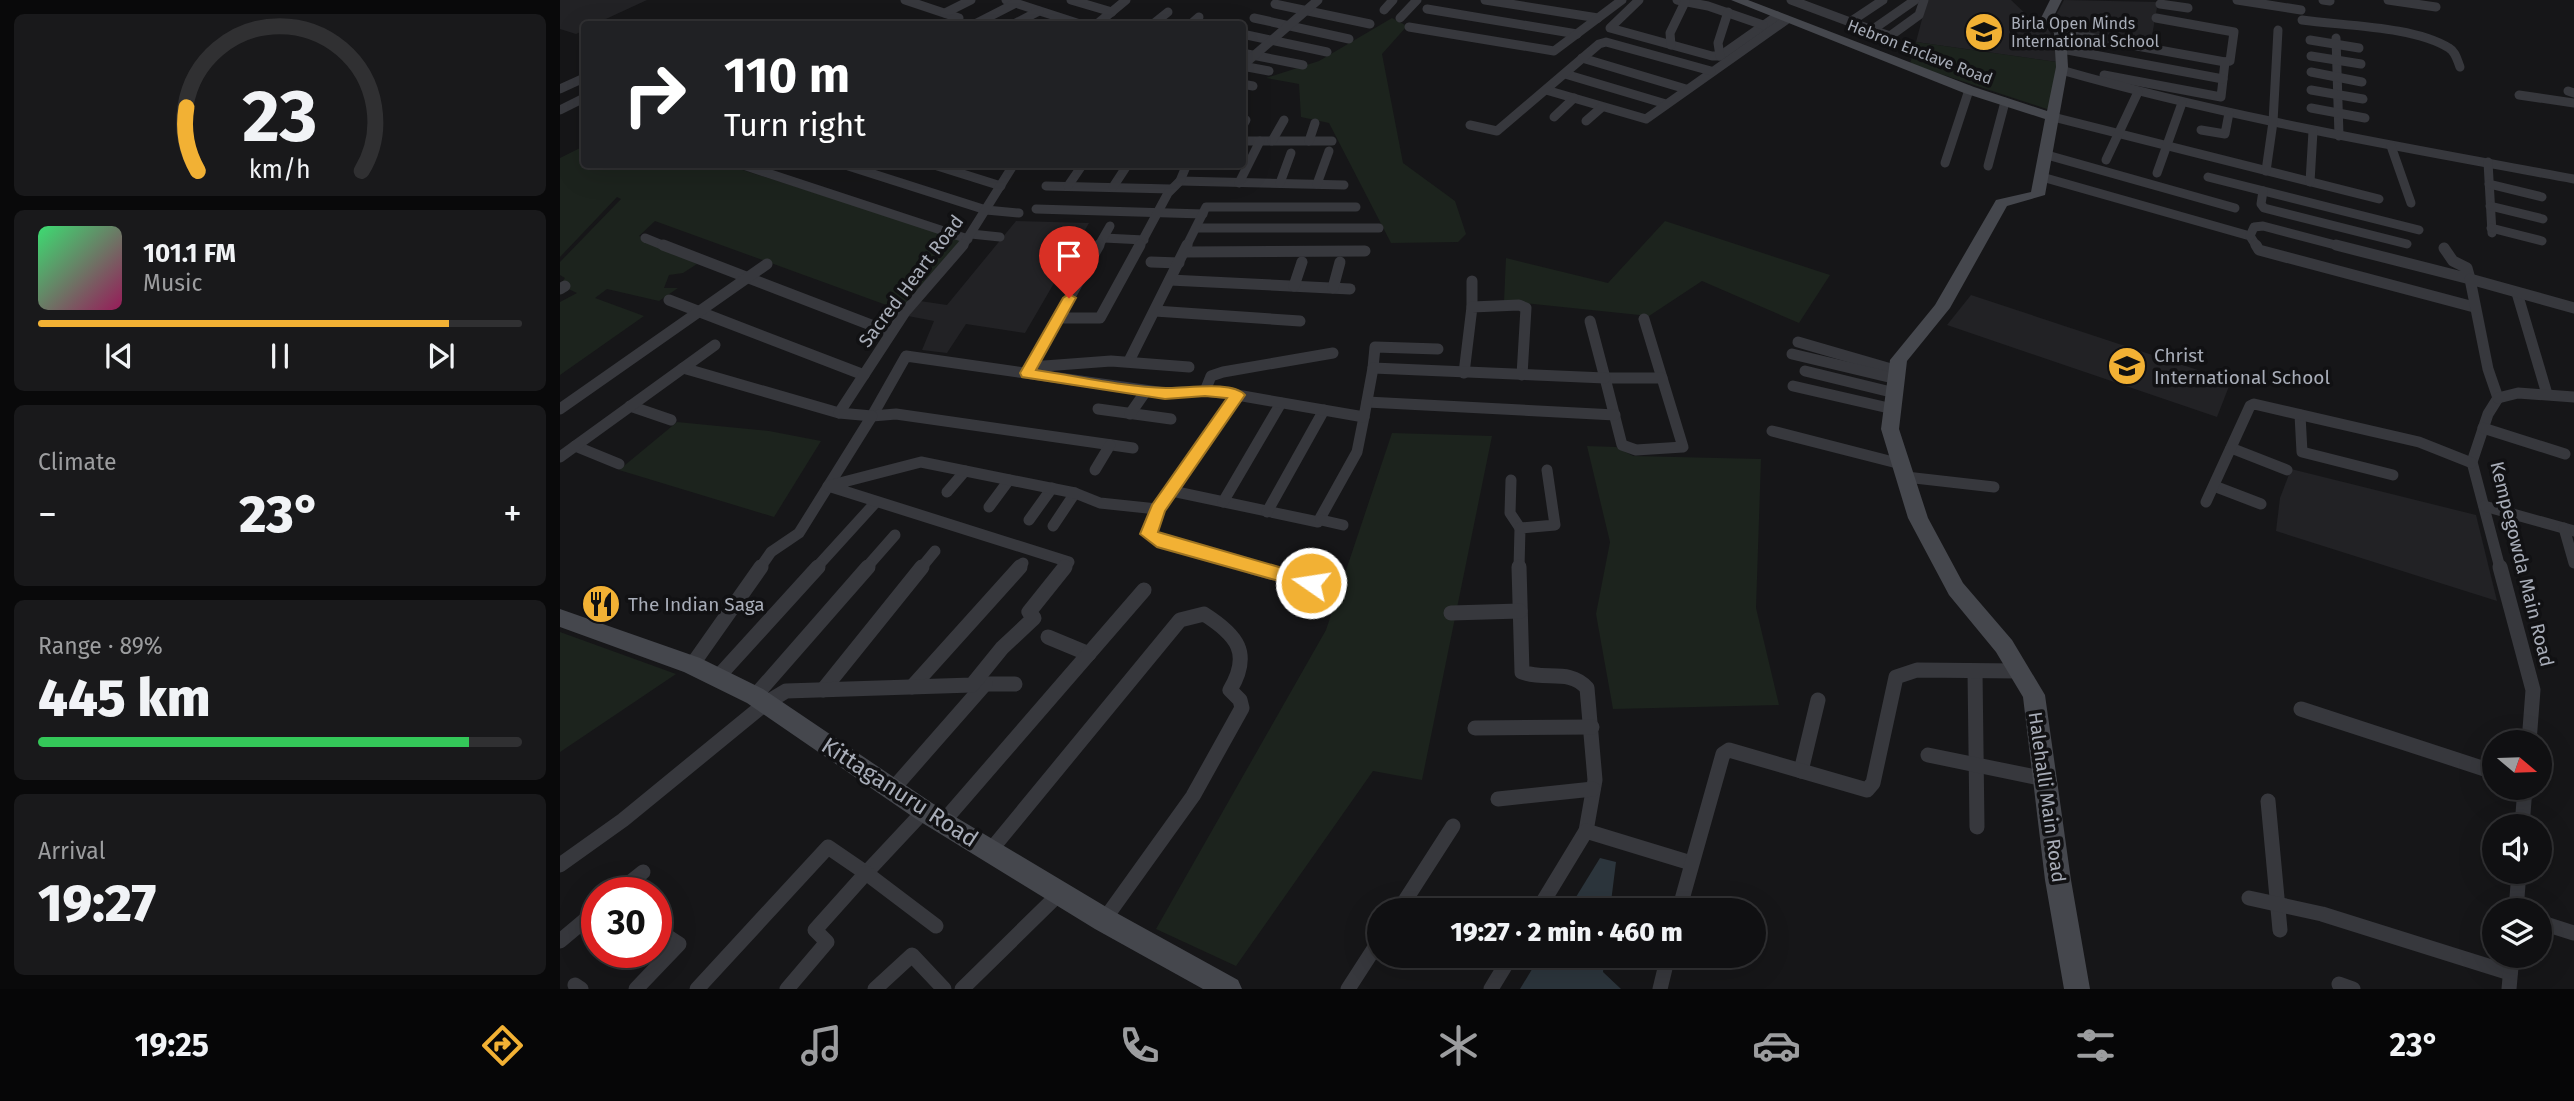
<!DOCTYPE html>
<meta charset="utf-8">
<style>
:root{--surface:#101012;--page:#19191b;--text:#f1f3f6;--muted:#9c9d9f;--line:#303032;--accent:#f2b134}
body{margin:0;font-family:"Fira Sans",sans-serif;background:var(--page);color:var(--text);height:100vh;display:flex;flex-direction:column;font-size:26px;white-space:nowrap}
*{box-sizing:border-box;margin:0}
p{font-size:23px;color:var(--muted)}
.icon{flex:none;width:38px;height:38px;fill:none;stroke:currentColor;stroke-width:2;stroke-linecap:round;stroke-linejoin:round}
.map{position:relative;flex:1;overflow:hidden}
.panel{display:flex;flex-direction:column;gap:14px;padding:14px;background:#09090a;width:560px}
.panel>*{flex:none}
.banner{position:absolute;left:21px;top:21px;width:665px;height:147px;border-radius:7px;box-shadow:0 7px 28px #0002,0 0 0 2px var(--line);background:#202124;color:#fff;overflow:hidden}
.needle{width:46px;rotate:109deg}
.fabs{position:absolute;left:1922px;top:730px;display:grid;gap:14px}
.fabs a{display:grid;place-items:center;width:70px;height:70px;border-radius:50%;background:var(--surface);box-shadow:0 7px 28px #0002,0 0 0 2px var(--line);font-size:35px}
.speed{position:absolute;left:21px;top:877px;display:flex;gap:14px;font-size:35px;font-weight:700;text-align:center}
.speed>*{display:grid;place-content:center;width:91px;height:91px;border-radius:50%;background:var(--surface);box-shadow:0 7px 28px #0002,0 0 0 2px var(--line);line-height:1}
.speed .limit{border:10px solid #d22;background:#fff;color:#111}
.pin{position:absolute;display:grid;place-items:center;width:60px;height:60px;color:#fff;margin:-72px -30px;border-radius:50% 50% 50% 0;rotate:-45deg;box-shadow:0 0 7px #0007}
.pin .icon{rotate:45deg}
.me{position:absolute;width:77px;margin:-38px;rotate:283deg;stroke-linejoin:round;filter:drop-shadow(0 0 5px #0008)}
.turn{display:flex;align-items:center;gap:24px;height:147px;padding:0 28px;font-size:32px}
.turn .icon{width:91px;height:91px;stroke-width:2.5}
.turn b{display:block;font-size:49px;line-height:60px}
.big{font-size:52px;font-weight:800;line-height:1.1}
.panel .widget{flex:1;display:flex;flex-direction:column;justify-content:center;gap:10px;min-width:0;padding:0 24px;border-radius:10px;background:var(--page)}
.panel .dial{align-items:center;gap:0}
.dial svg{height:182px;overflow:visible;fill:none;stroke:var(--line);stroke-width:7;stroke-linecap:round;text-anchor:middle}
.dial text{fill:var(--text);stroke:none}
.song{display:flex;align-items:center;gap:21px}
.cover{width:84px;height:84px;border-radius:10px;background:linear-gradient(135deg,hsl(140 70% 55%),hsl(330 70% 35%))}
.played{height:7px;border-radius:4px;background:linear-gradient(90deg,var(--accent) 85%,var(--line) 85%)}
.keys{display:flex;justify-content:space-around;direction:ltr}
.heat{display:flex;justify-content:space-between;align-items:center;font-size:38px;direction:ltr}
.charge{height:10px;border-radius:5px;background:linear-gradient(90deg,#34c759 89%,var(--line) 0)}
.trip{position:absolute;left:807px;top:898px;width:399px;height:70px;border-radius:35px;background:var(--surface);box-shadow:0 7px 28px #0002,0 0 0 2px var(--line);font-weight:800;line-height:70px;text-align:center}
.tab-bar{display:flex;height:112px;justify-content:space-around;align-items:center;background:#060607;color:var(--muted)}
.tab-bar .icon{width:49px;height:49px}
.tab-bar .active{color:var(--accent)}
.tab-bar b{font-size:32px;color:var(--text)}
main{display:flex;flex:1;min-height:0}
.map>svg:first-child{display:block}
</style>
<main>
<section class="panel">
<div class="widget dial"><svg viewBox="0 0 100 80">
<path d="M14 69A42 42 0 1 1 86 69"/>
<path d="M14 69A42 42 0 0 1 9 41" stroke="#f2b134"/>
<text x="50" y="56" font-size="32" font-weight="700">23</text>
<text x="50" y="72" font-size="11">km/h</text>
</svg></div>
<div class="widget">
<div class="song"><i class="cover"></i><div><b>101.1 FM</b><p>Music</p></div></div>
<div class="played"></div>
<div class="keys"><svg class="icon" aria-label="previous" viewBox="0 0 24 24"><path d="M18 5L8 12l10 7zM5 5v14"/></svg><svg class="icon" aria-label="pause" viewBox="0 0 24 24"><path d="M8 5v14M16 5v14"/></svg><svg class="icon" aria-label="next" viewBox="0 0 24 24"><path d="M6 5l10 7-10 7zM19 5v14"/></svg></div>
</div>
<div class="widget"><p>Climate</p>
<div class="heat"><a>−</a><b class="big">23°</b><a>+</a></div>
</div>
<div class="widget"><p>Range · 89%</p><b class="big">445 km</b><div class="charge"></div></div>
<div class="widget"><p>Arrival</p><b class="big">19:27</b></div>
</section>
<div class="map">
<svg width="2014" height="989" viewBox="0 0 2014 989">
<rect width="100%" height="100%" fill="#161618"/>
<g fill="#222225">
<polygon points="0,0 87,0 35,24 24,24 24,30 16,34 0,29"/>
<polygon points="1367,0 1451,0 1470,18 1484,22 1496,43 1497,62 1356,42"/>
<polygon points="1504,0 1598,2 1590,47 1505,32 1495,17"/>
<polygon points="456,221 529,223 465,333 406,324 387,353 362,350 374,321 348,316 360,301 387,305"/>
<polygon points="1411,295 1671,381 1657,417 1387,325"/>
<polygon points="1731,469 1916,515 1937,601 1716,531 1720,498"/>
</g>
<g fill="#1c231d">
<polygon points="832,18 847,26 822,54 843,163 895,201 906,234 898,242 831,243 769,123 741,117 739,84 706,78 759,61"/>
<polygon points="1356,42 1497,62 1490,110 1350,64"/>
<polygon points="24,146 24,164 167,165 403,240 340,310 95,221 79,236 137,264 123,273 109,275 104,288 118,288 99,301 47,289 35,298 84,316 0,375 0,302 17,293 0,285 5,278 0,275 0,262 61,199 57,197 0,257 0,158"/>
<polygon points="1105,221 1270,275 1239,323 1142,281 1089,316 944,301 946,258 1048,283"/>
<polygon points="117,422 209,431 261,441 214,517 59,470"/>
<polygon points="832,433 932,436 862,780 813,771 676,966 596,929 766,630"/>
<polygon points="1027,446 1056,447 1073,456 1201,459 1196,608 1219,705 1053,709 1036,614 1050,542"/>
<polygon points="0,632 116,674 0,752"/>
</g>
<g fill="#2c353c">
<polygon points="1040,858 1056,862 1050,910 1008,910"/>
<polygon points="980,956 1045,956 1043,972 1061,989 960,989"/>
</g>
<g fill="none" stroke-linecap="round" stroke-linejoin="round">
<g stroke="#37383d" stroke-width="9">
<polyline points="345,0 399,18"/>
<polyline points="446,0 520,24"/>
<polyline points="511,0 552,12"/>
<polyline points="925,0 1038,18"/>
<polyline points="1079,0 1050,28 1152,56 1160,56 1217,16"/>
<polyline points="1117,0 1148,6 1203,25"/>
<polyline points="1231,0 1290,22 1323,0"/>
<polyline points="1677,0 1741,10"/>
<polyline points="1763,0 1770,1"/>
<polyline points="1828,0 1876,7"/>
<polyline points="715,4 810,24"/>
<polyline points="1600,4 1628,8"/>
<polyline points="867,9 1017,34"/>
<polyline points="824,10 833,0"/>
<polyline points="385,13 411,0"/>
<polyline points="694,18 789,39"/>
<polyline points="840,18 857,0"/>
<polyline points="1596,18 1674,32 1670,61 1665,62"/>
<path d="M1742,20C1784,26 1854,26 1889,48C1896,52 1897,60 1900,67"/>
<polyline points="1290,22 1330,36 1359,15 1364,0"/>
<polyline points="415,24 456,3"/>
<polyline points="454,24 479,11"/>
<polyline points="537,24 566,0"/>
<polyline points="593,24 608,12"/>
<polyline points="631,24 639,17"/>
<polyline points="849,27 994,51 1062,0"/>
<polyline points="1312,30 1355,0"/>
<polyline points="1500,32 1665,62 1661,97 1544,75"/>
<polyline points="682,34 767,52"/>
<polyline points="1776,38 1779,136"/>
<polyline points="1750,40 1799,48"/>
<polyline points="1111,45 1110,33 1125,2"/>
<polyline points="1502,49 1663,79"/>
<polyline points="682,53 743,65"/>
<polyline points="1160,56 1158,43 1168,12"/>
<polyline points="1751,56 1801,64"/>
<polyline points="1022,58 1126,89"/>
<polyline points="682,66 758,0"/>
<polyline points="682,66 709,71"/>
<path d="M1501,70C1669,118 1842,147 2014,179"/>
<polyline points="1751,72 1802,82"/>
<polyline points="1005,74 1106,104"/>
<polyline points="682,84 693,86"/>
<polyline points="0,89 24,78"/>
<polyline points="986,90 1086,119 1226,20"/>
<polyline points="1751,90 1803,99"/>
<polyline points="2008,91 2014,93"/>
<polyline points="1959,95 2014,103"/>
<polyline points="1751,108 1805,118"/>
<polyline points="0,110 24,98"/>
<polyline points="994,117 1014,98"/>
<polyline points="1493,117 1819,199"/>
<polyline points="1026,121 1042,107"/>
<polyline points="910,125 937,131 1039,44 1046,42 1151,71"/>
<polyline points="682,127 686,120"/>
<polyline points="1641,130 1665,134 1669,113"/>
<polyline points="682,141 772,141"/>
<polyline points="712,141 724,120"/>
<polyline points="749,141 755,123"/>
<polyline points="1831,146 1851,203"/>
<polyline points="1487,155 1675,208"/>
<polyline points="1546,160 1578,92"/>
<polyline points="1928,162 1932,233"/>
<polyline points="1385,163 1409,90"/>
<polyline points="180,164 408,239"/>
<polyline points="282,164 426,210 459,213"/>
<polyline points="371,164 441,186"/>
<polyline points="1428,166 1445,102"/>
<polyline points="1706,171 1713,122 1718,30"/>
<polyline points="1597,173 1622,103"/>
<polyline points="1482,177 1690,236 1697,247"/>
<polyline points="1648,177 1859,230"/>
<polyline points="620,181 784,185"/>
<polyline points="1750,182 1753,131"/>
<polyline points="679,183 700,141"/>
<polyline points="720,183 731,153"/>
<polyline points="757,184 769,151"/>
<polyline points="1929,184 1982,197"/>
<polyline points="486,186 611,189"/>
<polyline points="508,186 523,164"/>
<polyline points="553,187 568,164"/>
<polyline points="1703,191 1701,204 1704,208 1847,244"/>
<polyline points="1930,206 1983,219"/>
<polyline points="476,209 643,214"/>
<polyline points="636,228 819,228"/>
<polyline points="1931,228 1982,241"/>
<polyline points="411,234 440,237"/>
<polyline points="1690,236 1694,227 1703,226 1783,247"/>
<polyline points="85,238 107,247"/>
<polyline points="544,238 584,240"/>
<polyline points="402,247 454,164"/>
<polyline points="538,247 550,226"/>
<polyline points="579,247 608,193 620,181 627,164"/>
<polyline points="626,247 646,207 796,207"/>
</g>
<g stroke="#37383d" stroke-width="11">
<polyline points="103,245 324,330"/>
<polyline points="1696,245 1699,250 1914,307"/>
<polyline points="1776,245 1910,279 1907,268 1893,261 1884,248"/>
<polyline points="625,252 805,251"/>
<polyline points="591,262 619,263"/>
<polyline points="610,280 790,289"/>
<polyline points="912,281 912,307"/>
<polyline points="734,286 742,262"/>
<polyline points="773,288 780,262"/>
<polyline points="0,289 5,286"/>
<polyline points="1957,293 1987,394"/>
<polyline points="109,300 304,375"/>
<polyline points="595,311 740,321"/>
<polyline points="498,318 540,318 580,245"/>
<polyline points="1084,319 1102,378"/>
<polyline points="1030,321 1045,378"/>
<polyline points="1238,342 1338,371"/>
<polyline points="1232,354 1337,379"/>
<polyline points="569,361 627,245"/>
<polyline points="471,367 551,361 629,367"/>
<polyline points="123,368 279,413"/>
<polyline points="813,368 815,347 878,349"/>
<polyline points="1245,371 1335,393"/>
<polyline points="467,373 539,245"/>
<polyline points="904,373 912,307 959,305 966,308 962,375"/>
<polygon points="1045,378 1102,378 1123,447 1076,450 1062,445"/>
<polyline points="1233,386 1333,409"/>
<polyline points="645,391 651,376 663,372 773,353"/>
<polyline points="1938,398 1928,414 1912,462 1940,568"/>
<polyline points="1938,398 1928,369 1910,279 2014,308"/>
<polyline points="1938,398 1958,393 2014,397"/>
<polyline points="807,402 1055,415"/>
<polyline points="70,406 111,420"/>
<polyline points="0,409 207,264"/>
<polyline points="538,409 611,419"/>
<polyline points="570,414 586,391"/>
<polyline points="1740,415 1742,452 1833,475"/>
<polyline points="312,416 346,356 605,393 645,391 677,395"/>
<polyline points="312,416 336,414 573,448"/>
<polyline points="1923,428 2005,454"/>
<polyline points="1212,431 1341,464"/>
<polyline points="15,446 59,464"/>
<polyline points="1671,448 1727,470"/>
<polyline points="0,457 155,345"/>
<polyline points="535,470 550,445"/>
<polyline points="1346,477 1434,487"/>
<polyline points="951,480 950,513 960,528"/>
<polyline points="1654,486 1701,504"/>
<polyline points="612,491 758,522 797,452 804,417"/>
<polyline points="387,492 405,471"/>
<polyline points="663,502 721,403"/>
<polyline points="1646,502 1690,406 1694,404 1859,442 1912,463"/>
<polyline points="1924,506 2014,531"/>
<polyline points="429,507 449,480"/>
<polyline points="597,509 589,534 597,540 698,568"/>
<polyline points="707,512 764,410"/>
<polyline points="469,520 492,488"/>
<polyline points="761,520 783,525"/>
<polyline points="493,526 515,493"/>
<polyline points="2004,528 2014,563"/>
<polyline points="200,568 211,552 239,533 312,416 279,413 345,312 403,245"/>
<polyline points="256,568 316,502"/>
<polyline points="306,568 335,535"/>
<polyline points="361,568 375,551"/>
<polyline points="458,568 463,563"/>
<polyline points="504,568 509,562 268,486 361,462 515,493 540,503 597,509 677,395 804,417 813,368 1045,378"/>
<polyline points="959,568 960,528 995,525 987,470"/>
</g>
<g stroke="#37383d" stroke-width="15">
<polyline points="692,567 751,583"/>
<path d="M959,567L962,672C985,681 1009,668 1027,688L1035,780L1026,831"/>
<polyline points="1940,567 1973,690 1969,742"/>
<polyline points="891,613 960,611"/>
<polyline points="488,637 529,654"/>
<polyline points="132,665 201,567"/>
<polyline points="1415,671 1417,827"/>
<polyline points="157,678 258,567"/>
<polyline points="419,684 455,684"/>
<polyline points="352,687 460,567"/>
<polyline points="263,690 362,567"/>
<polyline points="195,696 308,567"/>
<polyline points="1741,709 1934,772"/>
<polyline points="915,728 1032,727"/>
<polyline points="1368,755 1485,779"/>
<polyline points="1241,771 1258,700"/>
<polyline points="332,790 425,684"/>
<polyline points="938,799 1033,789"/>
<polyline points="1708,801 1720,930"/>
<polyline points="383,822 584,590"/>
<polyline points="1962,826 1965,788"/>
<path d="M430,851L620,620L644,614C677,635 692,653 670,690L680,700L682,708L633,796L544,920"/>
<polyline points="0,865 63,820 206,703 226,691 412,685 442,648 474,618 469,612 505,567"/>
<polyline points="58,892 83,872"/>
<polyline points="1689,898 1762,914 1950,973"/>
<polyline points="839,910 893,826"/>
<polyline points="978,910 1026,831 1131,863"/>
<polyline points="1119,910 1163,754 1169,750 1307,790 1313,783 1336,677 1357,670 1459,671"/>
<polyline points="1956,910 1959,872"/>
<polyline points="1979,922 2014,933"/>
<polyline points="0,941 37,910"/>
<polyline points="1779,984 1793,989"/>
<polyline points="15,985 21,989"/>
<polyline points="76,989 119,944 96,929"/>
<polyline points="137,989 268,847 306,873 364,811"/>
<polyline points="227,989 267,942 255,930 306,873 376,926"/>
<polyline points="315,989 352,955 384,989"/>
<polyline points="402,989 501,892"/>
<polyline points="788,989 819,941"/>
<polyline points="931,989 951,956"/>
<polyline points="1100,989 1108,956"/>
<polyline points="1949,989 1952,956"/>
</g>
<g fill="#45474d" fill-rule="evenodd">
<polygon points="1171,0 1188,0 1414,87 1487,111 1496,67 1494,33 1481,18 1490,0 1502,0 1493,18 1506,32 1508,67 1485,195 1447,206 1390,308 1347,361 1339,429 1368,518 1403,583 1452,640 1485,695 1511,880 1530,989 1504,989 1485,880 1463,697 1436,652 1389,595 1348,518 1321,429 1330,360 1375,305 1436,200 1471,192 1485,119 1404,93"/>
<polygon points="0,609 140,658 203,689 372,803 553,911 678,980 682,989 643,989 535,929 356,819 187,703 124,672 0,627"/>
</g>
</g>
<path fill="#f2b134" stroke="#9d7322" stroke-width="2" d="M509,294L516,298L476,370C518,376 563,387 606,388C624,389 672,380 685,395L605,511L598,532L757,578L759,583L757,588L751,590L597,547L580,534L592,505L667,398L645,396L605,399L462,377L460,373L503,298Z"/>
<defs>
<symbol id="school-disc" viewBox="-11 -11 22 22"><circle r="9.5" fill="#f2b134" stroke="#111113"/><path d="M0-5L7-2L0 1L-7-2ZM-4 1L0 2.5L4 1V4Q0 6-4 4Z" fill="#111"/></symbol>
<symbol id="restaurant-disc" viewBox="-11 -11 22 22"><circle r="9.5" fill="#f2b134" stroke="#111113"/><path d="M-5-6h1v4h1v-4h1v4h1v-4h1v5L-1.5 .5V6h-2V.5L-5-1ZM5-6V6H3V1.5H1.5Q1.5-4 5-6Z" fill="#111"/></symbol>
</defs>
<g fill-rule="evenodd">
<use href="#school-disc" x="1402" y="10" width="44" height="44"/>
<use href="#school-disc" x="1545" y="344" width="44" height="44"/>
<use href="#restaurant-disc" x="19" y="582" width="44" height="44"/>
</g>
<g text-anchor="middle" dominant-baseline="central" stroke-width="7" stroke-linejoin="round" paint-order="stroke">
<g font-size="16" fill="#a8adb8" stroke="#111113" text-anchor="start">
<text x="1451" y="23">Birla Open Minds<tspan x="1451" dy="18">International School</tspan></text>
</g>
<g font-size="16" fill="#a8adb8" stroke="#111113">
<text transform="translate(1360 52) rotate(21)">Hebron Enclave Road</text>
</g>
<g font-size="19" fill="#a8adb8" stroke="#111113">
<text transform="translate(351 281) rotate(-53)">Sacred Heart Road</text>
<text transform="translate(1962 564) rotate(76)">Kempegowda Main Road</text>
<text transform="translate(1487 797) rotate(82)">Halehalli Main Road</text>
</g>
<g font-size="19" fill="#a8adb8" stroke="#111113" text-anchor="start">
<text x="1594" y="355">Christ<tspan x="1594" dy="22">International School</tspan></text>
<text x="68" y="604">The Indian Saga</text>
</g>
<g font-size="23" fill="#a8adb8" stroke="#111113">
<text transform="translate(340 792) rotate(33)">Kittaganuru Road</text>
</g>
</g>
</svg>
<div class="fabs">
<a><svg class="needle" viewBox="-14 -14 28 28"><path d="M0-13l5 13h-10z" fill="#e53935"/><path d="M0 13l5-13h-10z" fill="#9c9d9f"/></svg></a>
<a><svg class="icon" aria-label="sound" viewBox="0 0 24 24"><path d="M4 9h4l5-4v14l-5-4H4zM17 9q2 3 0 6"/></svg></a>
<a><svg class="icon" aria-label="layers" viewBox="0 0 24 24"><path d="M12 4l9 5-9 5-9-5zM3 14l9 5 9-5"/></svg></a>
</div>
<div class="speed"><div class="limit">30</div></div>
<div class="pin" style="left:509px;top:298px;background:#d93025"><svg class="icon" aria-label="arrive" viewBox="0 0 24 24"><path d="M6 21V4h12l-3 4 3 4H6"/></svg></div>
<svg class="me" style="left:751px;top:583px" viewBox="-20 -20 40 40"><circle r="17" fill="#f2b134" stroke="#fff" stroke-width="3"/><path d="M0-11L8 9 0 5-8 9z" fill="#fff"/></svg>
<div class="trip">19:27 · 2 min · 460 m</div>
<div class="banner">
<div class="turn"><svg class="icon" aria-label="right" viewBox="0 0 24 24"><path d="M7 20v-9h11M14 6l5 5-5 5"/></svg><div><b>110 m</b>Turn right</div></div>
</div>
</div>
</main>
<nav class="tab-bar">
<b>19:25</b>
<svg class="icon active" aria-label="directions" viewBox="0 0 24 24"><path d="M12 3l9 9-9 9-9-9zM9 14v-3h6M13 9l2 2-2 2"/></svg>
<svg class="icon" aria-label="music" viewBox="0 0 24 24"><path d="M9 18V5l10-2v13"/><circle cx="6" cy="18" r="3"/><circle cx="16" cy="16" r="3"/></svg>
<svg class="icon" aria-label="phone" viewBox="0 0 24 24"><path d="M5 4h4l2 5-3 2q2 4 5 5l2-3 5 2v4C11 20 4 13 5 4z"/></svg>
<svg class="icon" aria-label="climate" viewBox="0 0 24 24"><path d="M12 3v18M4 7l16 10M4 17L20 7"/></svg>
<svg class="icon" aria-label="car" viewBox="0 0 24 24"><path d="M5 17H2v-5l4-1 3-4h7l3 4 3 1v5h-3M9 17h6M6 11h13"/><circle cx="7" cy="17" r="2"/><circle cx="17" cy="17" r="2"/></svg>
<svg class="icon" aria-label="filters" viewBox="0 0 24 24"><path d="M4 7h16M4 17h16"/><circle cx="9" cy="7" r="2"/><circle cx="15" cy="17" r="2"/></svg>
<b>23°</b>
</nav>
